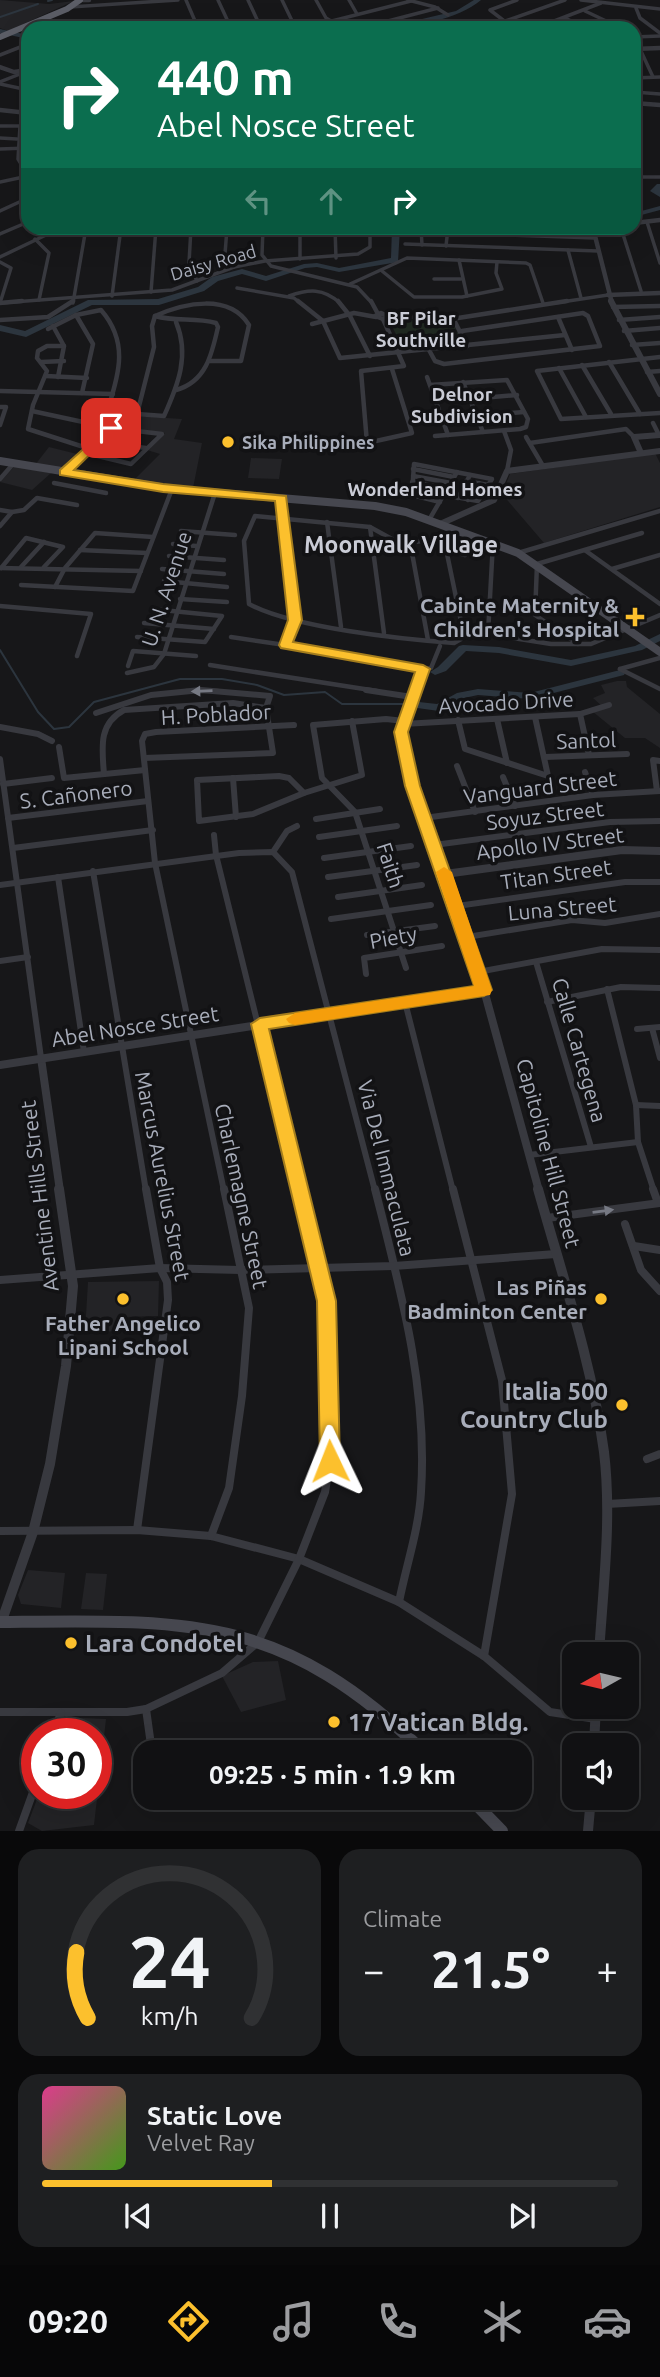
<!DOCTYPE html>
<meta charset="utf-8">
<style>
:root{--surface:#111113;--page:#1e1f21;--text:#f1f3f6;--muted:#9c9da0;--line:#303133;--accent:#fcc02d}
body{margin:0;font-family:Ubuntu,sans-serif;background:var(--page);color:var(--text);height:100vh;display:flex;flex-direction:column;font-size:26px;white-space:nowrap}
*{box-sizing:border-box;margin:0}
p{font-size:23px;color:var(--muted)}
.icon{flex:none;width:38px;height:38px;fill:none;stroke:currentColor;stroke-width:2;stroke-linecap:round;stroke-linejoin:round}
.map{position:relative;height:1831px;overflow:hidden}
.sheet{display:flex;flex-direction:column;gap:18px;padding:18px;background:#09090a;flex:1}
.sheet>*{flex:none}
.guide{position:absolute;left:21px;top:21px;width:620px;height:214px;border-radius:21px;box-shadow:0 7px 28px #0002,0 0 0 2px var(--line);background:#0b6e4f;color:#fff;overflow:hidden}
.needle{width:46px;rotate:262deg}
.buttons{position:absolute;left:562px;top:1642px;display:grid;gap:14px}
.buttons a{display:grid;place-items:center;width:77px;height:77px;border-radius:14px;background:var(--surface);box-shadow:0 7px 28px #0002,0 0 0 2px var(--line);font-size:35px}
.speed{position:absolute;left:21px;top:1718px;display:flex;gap:14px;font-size:35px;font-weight:700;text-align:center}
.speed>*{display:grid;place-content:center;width:91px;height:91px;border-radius:50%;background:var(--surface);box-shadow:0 7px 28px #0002,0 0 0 2px var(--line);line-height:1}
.speed .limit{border:10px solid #d22;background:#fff;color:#111}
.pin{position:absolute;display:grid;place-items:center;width:60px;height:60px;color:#fff;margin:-30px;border-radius:14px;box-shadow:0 4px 10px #0006}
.me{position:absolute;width:77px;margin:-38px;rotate:358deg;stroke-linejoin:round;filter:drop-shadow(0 0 5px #0008)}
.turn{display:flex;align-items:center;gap:24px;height:147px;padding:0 21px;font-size:32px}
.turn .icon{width:91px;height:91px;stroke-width:2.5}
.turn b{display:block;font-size:49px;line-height:60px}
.lanes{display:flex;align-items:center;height:66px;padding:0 21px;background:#0003;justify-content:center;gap:35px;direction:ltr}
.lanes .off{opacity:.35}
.big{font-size:52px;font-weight:700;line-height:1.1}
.sheet .tile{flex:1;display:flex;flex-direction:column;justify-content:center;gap:10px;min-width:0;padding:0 24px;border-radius:21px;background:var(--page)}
.sheet .dial{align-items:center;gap:0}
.dial svg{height:182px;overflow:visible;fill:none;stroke:var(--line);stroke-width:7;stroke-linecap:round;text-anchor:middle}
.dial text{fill:var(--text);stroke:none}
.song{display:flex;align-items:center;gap:21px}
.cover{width:84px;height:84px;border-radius:10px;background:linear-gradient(135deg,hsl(330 70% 55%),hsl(100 70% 35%))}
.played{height:7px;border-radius:4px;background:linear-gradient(90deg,var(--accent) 40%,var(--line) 40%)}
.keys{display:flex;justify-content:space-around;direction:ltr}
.heat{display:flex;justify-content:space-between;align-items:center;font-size:38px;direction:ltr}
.sheet .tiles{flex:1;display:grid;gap:18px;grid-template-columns:1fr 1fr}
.tile:last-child{grid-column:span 2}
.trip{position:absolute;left:133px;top:1740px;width:399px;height:70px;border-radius:21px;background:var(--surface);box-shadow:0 7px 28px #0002,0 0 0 2px var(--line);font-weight:700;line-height:70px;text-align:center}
.menu{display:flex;height:112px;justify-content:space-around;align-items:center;background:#070708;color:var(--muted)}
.menu .icon{width:49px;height:49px}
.menu .current{color:var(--accent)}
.menu b{font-size:32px;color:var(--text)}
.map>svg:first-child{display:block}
</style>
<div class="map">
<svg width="660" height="1831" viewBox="0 0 660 1831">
<rect width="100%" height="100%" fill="#171719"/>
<g fill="#232326">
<polygon points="0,0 49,4 74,1 8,31 0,28"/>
<polygon points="137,416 182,419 174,439 202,443 193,488 133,481 160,454 147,450 165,433 117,427"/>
<polygon points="49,447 81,455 62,469 35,465"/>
<polygon points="655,453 660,463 660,507 544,543 502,494 510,474"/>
<polygon points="251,458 282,459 279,479 248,478"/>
<polygon points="14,467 18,467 51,473 32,490 0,482"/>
<polygon points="617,681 626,681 627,687 660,714 660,748 645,738 625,738 592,711 603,707 593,698 605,693 601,685"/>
<polygon points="159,1281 158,1316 126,1317 125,1331 85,1332 88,1282"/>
<polygon points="28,1570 65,1573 61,1608 21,1604 18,1595"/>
<polygon points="86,1573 107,1574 103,1610 81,1609"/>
<polygon points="278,1661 286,1700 241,1712 222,1676 253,1662"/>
<polygon points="82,1718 106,1719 94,1825 42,1831 28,1823 39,1794 96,1794 96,1734 61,1734 65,1725"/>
</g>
<polygon fill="#1f2820" points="394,319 451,320 463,343 404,349 389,321"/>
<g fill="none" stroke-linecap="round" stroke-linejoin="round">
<g stroke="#2c353e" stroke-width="2">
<polyline points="48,1 52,0"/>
<polyline points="0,17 38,4"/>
<polyline points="0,650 38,712 54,729 69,727 94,702 180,679 222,679 257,685 284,695 325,692 342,704 409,704"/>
</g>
<g fill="#2c353e" fill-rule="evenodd">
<path d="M474,0H481C458,19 414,28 384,28L456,11Z"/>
<polygon points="0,29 28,35 28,39 0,33"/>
<polygon points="657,184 660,184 660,197 650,191"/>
<polygon points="660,206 660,210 634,217 634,213"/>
<polygon points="392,228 400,228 398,262 339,272 317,267 305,268 266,281 242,274 218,281 204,291 159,305 92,305 26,337 0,331 0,325 25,331 88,300 158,299 198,287 212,277 242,269 266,276 304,264 317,263 339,268 391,258"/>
<polygon points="660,634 660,641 642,650 571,666 499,653 466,651 446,671 435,675 430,672 438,667 459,646 463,645 499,647 571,660 635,646"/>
<polygon points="620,670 624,671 625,673 624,675 530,699 478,695 464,698 439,711 410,707 405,704 410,701 437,704 457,693 478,689 530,693"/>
</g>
<g stroke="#38393f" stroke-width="3.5">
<polyline points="186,0 198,28"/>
<polyline points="218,0 231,28"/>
<polyline points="248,0 261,28"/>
<polyline points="282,0 295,27"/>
<polyline points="316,0 326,18 343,28"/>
<polyline points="349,0 357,14"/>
<polyline points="408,0 435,7 448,15"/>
<polyline points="581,0 660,9"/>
<polyline points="70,7 178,0"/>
<polyline points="636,8 640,18 660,33"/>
<polyline points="585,11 621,28"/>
<polyline points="565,18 586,28"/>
<polyline points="503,20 490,10 517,0"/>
<polyline points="494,25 565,0"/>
<polyline points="284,28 316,25 411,1"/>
<polyline points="361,28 438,8"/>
<polyline points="420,28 460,24 506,28"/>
<polyline points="536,28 601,3"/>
<polyline points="634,36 653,77"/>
<polyline points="634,37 660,36"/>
<polyline points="0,55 28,44"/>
<polyline points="634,78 660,77"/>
<polyline points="0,82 20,74"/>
<polyline points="0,84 28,90"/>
<polyline points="634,92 660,94"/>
<polyline points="0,126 20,126 18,159 28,175"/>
<polyline points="0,138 17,139"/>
<polyline points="0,149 28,148"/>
<polyline points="634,176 637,103"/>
<polyline points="634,177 660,177"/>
<polyline points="0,182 28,176"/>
<polyline points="0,211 28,198"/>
<polyline points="647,222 660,263"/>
<polyline points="191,228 189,263 197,281"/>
<polyline points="227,228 225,254 234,267"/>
<polyline points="263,228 262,255 271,266 357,287 372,303"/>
<polyline points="300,228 300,259"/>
<polyline points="335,228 336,258"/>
<polyline points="421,228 422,245"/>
<polyline points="621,228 641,291"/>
<polyline points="0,234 28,222"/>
<polyline points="475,234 595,238"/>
<polyline points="35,239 49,253 39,300"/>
<polyline points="405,244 598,251"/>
<polyline points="446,246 448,228"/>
<polyline points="568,250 581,298"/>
<polyline points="0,257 46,235 94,228"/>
<polyline points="459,260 467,296"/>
<polyline points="0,262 11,268 0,303"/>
<polyline points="382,271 414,297 462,297 502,289 496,273 497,262"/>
<polyline points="434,279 461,279"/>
<polyline points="350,284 407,258 526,263 530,265 543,303"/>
<polyline points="237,288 294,298 300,303"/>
<polyline points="151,292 156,228"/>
<polyline points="112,296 121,228"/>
<path d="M289,296C309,289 323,288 340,303"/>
<polyline points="0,303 172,290 234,267 265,261 358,254 370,247 370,228"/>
<polyline points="73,303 86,228"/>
<polyline points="555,303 608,295"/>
</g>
<g stroke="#38393f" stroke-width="4.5">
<polyline points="298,301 323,321 340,358 565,335"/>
<polyline points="338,301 350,316 370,356"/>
<polyline points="371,301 378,314"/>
<polyline points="0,303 22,301"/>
<polyline points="613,307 660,306"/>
<polygon points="381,313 387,316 383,319 375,316"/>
<polyline points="76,315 93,344 82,393"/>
<path d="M155,316C184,303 229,293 249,325L241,361H210"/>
<path d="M155,316C176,322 195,317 216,323L218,327C212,354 206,382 176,390"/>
<polyline points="387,316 458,318 567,301"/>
<polyline points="558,317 572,350"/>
<polyline points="453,318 467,346"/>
<polyline points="383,319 404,366 361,371 367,443 412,433 392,369"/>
<polyline points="0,320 48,317 73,301"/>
<polyline points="619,320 660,317"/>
<polyline points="312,324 354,313 376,317"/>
<polyline points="53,326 64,346 58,377"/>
<path d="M48,329L76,315L101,310C128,341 120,372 108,408"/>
<polyline points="624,331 660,328"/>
<polyline points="632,345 660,343"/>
<polyline points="64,346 47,346 38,351 37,358 47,371 33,405 28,429 90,449"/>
<polyline points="429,350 435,361 444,364 600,346 588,316 583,313 462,331"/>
<polyline points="660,357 537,371 561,419 660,413"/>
<polyline points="41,362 64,361"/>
<polyline points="609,362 640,414"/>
<polyline points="582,365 611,414"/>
<polyline points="559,368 586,417"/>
<polyline points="647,372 660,371"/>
<polyline points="46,376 87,378"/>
<polyline points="427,377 448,435"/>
<polyline points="463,382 483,432"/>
<polyline points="430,385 507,380 528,419 526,427 520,429 435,436"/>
<polyline points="0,391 113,394"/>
<polyline points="470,399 517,395"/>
<polyline points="0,407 6,407 0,425"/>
<polyline points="32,411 111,428 162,434 131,464 85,453"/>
<path d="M137,414L164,416C178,385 190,355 176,322"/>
<polyline points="477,416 524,412"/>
<polyline points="653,423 659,435"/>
<polyline points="504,431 511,450 507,471"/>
<polyline points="526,437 543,466"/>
<polyline points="97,442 146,448"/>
<polyline points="530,443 626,429 634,437"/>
<polyline points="413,469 454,477"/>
<polyline points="65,472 111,428 137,414 154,347 152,326 155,316"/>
<polyline points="413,476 451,483"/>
<polyline points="0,479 14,463"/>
<polyline points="466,481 488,485"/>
<polyline points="412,482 438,487"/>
<polyline points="54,483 106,493"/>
<polyline points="412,488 435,492"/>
<polyline points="458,498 470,475"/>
<polyline points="468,500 479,483"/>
<polyline points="440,502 412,495 414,464 492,479 478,501 444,495"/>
<polyline points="0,510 12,512 0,526"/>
<polyline points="12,512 24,510 37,498 77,505"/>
<polyline points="429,520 457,472"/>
<polyline points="327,522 341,627"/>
<polyline points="370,527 384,633"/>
<polyline points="181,531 235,535"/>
<polyline points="410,542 428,640"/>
<polyline points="493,542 488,634 551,644 591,644 660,615"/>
<polyline points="173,544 196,546"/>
<path d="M446,549L463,631L461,639L454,643C401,639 294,628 249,604L244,541L255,516L370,527L401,544L422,541L465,555"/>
<polyline points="80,550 147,553"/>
<polyline points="586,551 660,604"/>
<polyline points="518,553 660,511"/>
<polyline points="169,556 224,560"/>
<polyline points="21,567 44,542"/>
<polyline points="0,568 141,571"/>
<polyline points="1,568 26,538 63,547 44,567"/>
<polyline points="162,569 224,574"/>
<polyline points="612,569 660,555"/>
<polyline points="164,581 227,587"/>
<polyline points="21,585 133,591 172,489"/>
<polyline points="55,587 65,568 95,533 153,537"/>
<polyline points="180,599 227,602"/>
<polyline points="0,606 91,614 77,656"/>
<polyline points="144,623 214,629"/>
<polyline points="137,637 205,642 222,616 152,609"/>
<polyline points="231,637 285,645"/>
<polyline points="578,644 535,615 537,564 642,533"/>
<polyline points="210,665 377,691"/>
<polyline points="128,666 133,651 196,656"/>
<polyline points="423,669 431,668 440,646"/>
<polyline points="620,669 660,689"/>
<polyline points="620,669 660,658"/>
<polyline points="127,673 154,667 164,654 215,493"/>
<polyline points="186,691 218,691"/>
</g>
<g stroke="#38393f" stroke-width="6">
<polyline points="366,690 412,697"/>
<polyline points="96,713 151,695 201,690 270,696 266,708 273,753 144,758"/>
<polyline points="580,714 589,755"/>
<polyline points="497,719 507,763"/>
<polyline points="458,720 465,749 548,776 535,717"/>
<polyline points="404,721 386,719 313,725 322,778 355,812 406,968"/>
<polyline points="403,724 580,714 609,705"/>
<polyline points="0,727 38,734 52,741"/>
<polyline points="59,747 64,778 145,770"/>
<polyline points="545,757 627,754"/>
<polyline points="0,759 41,1058"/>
<polyline points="457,766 475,812"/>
<polyline points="585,772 593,795"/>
<path d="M104,774C102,748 98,724 124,710L233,703L266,708"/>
<polygon points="279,776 289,778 304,793 253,814 199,821 197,780"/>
<polyline points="503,777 515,806"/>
<polyline points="233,778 236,817"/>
<polyline points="3,784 52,778"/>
<polyline points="657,791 653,760 660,761"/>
<polyline points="304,793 362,775 352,721"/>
<polyline points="8,818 148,801"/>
<polyline points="424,818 593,795 660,791"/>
<polyline points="316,819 380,809"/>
<polyline points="214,835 216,855 299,1191"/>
<polyline points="319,837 397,826"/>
<polyline points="434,845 610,822 660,821"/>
<polyline points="13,848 153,830"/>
<polyline points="273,852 287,831 297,826"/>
<polyline points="324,858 411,846"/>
<polyline points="93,871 146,1191"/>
<polyline points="58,877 84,1052"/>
<polyline points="328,877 417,865"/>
<polyline points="0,885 239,853 273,852 292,872 375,1191"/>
<polyline points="338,897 422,885"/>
<polyline points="457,906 625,882 660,882"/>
<polyline points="331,919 431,905"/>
<polyline points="367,935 435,926"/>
<polyline points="467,937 572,920 605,923 660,914"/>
<polyline points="0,961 28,957"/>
<polyline points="536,962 591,1147"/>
<polyline points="478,972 602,949 660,950"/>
<polyline points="366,974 364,958 442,946"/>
<polyline points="607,989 636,1105 638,1142 654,1191"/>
<polyline points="405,1002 453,1191"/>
<polyline points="547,1002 621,987 660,988"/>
<polyline points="652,1028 660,1058"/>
<polyline points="637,1029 660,1027"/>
<polyline points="636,1105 660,1106"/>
<polyline points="529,1155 638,1142"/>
<polyline points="224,1191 155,863 142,741 145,734 156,732 294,725"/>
</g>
<g stroke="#38393f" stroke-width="8">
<path d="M375,1189C400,1288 428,1388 421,1492C419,1529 406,1566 399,1602"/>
<polyline points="453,1189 502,1380 512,1494 484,1656"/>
<polyline points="653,1189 658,1203"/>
<polyline points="547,1218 660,1203"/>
<polyline points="625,1224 641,1270 660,1291"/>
<polyline points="634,1246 660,1250"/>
<polyline points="0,1280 160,1268 240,1270 394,1266 556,1254"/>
<polyline points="647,1459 660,1454"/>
<polyline points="607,1504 660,1501"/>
<polyline points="137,1530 168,1300 167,1282 160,1268 146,1189"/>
<polyline points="0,1531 137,1530 211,1536 299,1559 399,1602 484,1656 550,1712 596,1719"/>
<polyline points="211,1536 229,1488 242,1396 249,1308 224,1189"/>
<polyline points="146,1709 152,1752"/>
<polyline points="0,1712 127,1712 146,1709 222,1673 258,1642 299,1559 325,1492 330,1461 326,1301 298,1189"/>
<polyline points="53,1734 61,1713"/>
<polyline points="19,1831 37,1781"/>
</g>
<g stroke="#38393f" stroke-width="4.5">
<polyline points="83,0 89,0"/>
<polyline points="634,49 660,48"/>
<polyline points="0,67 14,72 28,70"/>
<polyline points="634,103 660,105"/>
<polyline points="0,110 28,113"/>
<polyline points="634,223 660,220"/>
<polyline points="593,228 612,303"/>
<polyline points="608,295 660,293"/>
</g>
<g stroke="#38393f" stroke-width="6">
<polyline points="611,301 660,394"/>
<polyline points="641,453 634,437 660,435"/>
<polyline points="281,498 295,620 285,645 423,669 415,691"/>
<polyline points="440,524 494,500 507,471 660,451"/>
</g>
<g stroke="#38393f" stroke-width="8">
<polyline points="416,690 401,732 413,786 484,990 539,1191"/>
<polyline points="445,874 622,850 660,851"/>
<polyline points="41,1058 60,1191"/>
<polyline points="0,1065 484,990"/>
</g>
<g stroke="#38393f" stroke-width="10">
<path d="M538,1189C562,1275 592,1363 604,1452C612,1518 603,1588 599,1654"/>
<polyline points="1,1623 33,1532 50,1464 66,1366 73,1286 59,1189"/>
<polyline points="594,1745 596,1706"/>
<polyline points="588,1831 591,1797"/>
</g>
<polyline stroke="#46474f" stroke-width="8" points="0,461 172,489 375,506 406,512 518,553 660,652"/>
<g stroke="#46474f" stroke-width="12">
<path d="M0,1622C187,1620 281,1613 424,1752"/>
<polyline points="469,1797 502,1831"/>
</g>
<polyline stroke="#5c5e67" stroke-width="6" points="0,37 67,9 80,0"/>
</g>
<defs><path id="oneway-solid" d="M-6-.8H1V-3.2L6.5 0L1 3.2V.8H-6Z" transform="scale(1.75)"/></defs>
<g fill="#767983">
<use href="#oneway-solid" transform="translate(202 691) rotate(178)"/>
<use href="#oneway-solid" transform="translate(603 1211) rotate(-7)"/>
</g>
<polygon fill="#fcc02d" stroke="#a47d1d" stroke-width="2" points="111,424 115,425 115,430 74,470 163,484 286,496 302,620 293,642 423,665 430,669 408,732 420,786 492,990 484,996 269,1029 336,1301 340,1461 337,1468 330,1470 323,1468 320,1461 317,1301 251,1024 260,1018 474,986 405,786 394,732 415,672 281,648 279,645 288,620 275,501 163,492 60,475 60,470"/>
<polygon fill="#f59e0b" points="444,867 452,872 492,990 490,995 295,1025 289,1023 286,1019 295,1013 474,986 436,872"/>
<g fill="#fcc02d" stroke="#121214" stroke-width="2.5">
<circle cx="228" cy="442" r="7"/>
<path d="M631.5 606.5h7v7h7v7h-7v7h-7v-7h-7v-7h7z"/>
<circle cx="123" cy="1299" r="7"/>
<circle cx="601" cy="1299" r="7"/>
<circle cx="622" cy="1405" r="7"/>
<circle cx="71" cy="1643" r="7"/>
<circle cx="334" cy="1722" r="7"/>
</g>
<g text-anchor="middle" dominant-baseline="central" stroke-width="7" stroke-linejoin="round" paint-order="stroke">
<g font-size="18" fill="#a8adba" stroke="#121214">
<text transform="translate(213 262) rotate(-16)">Daisy Road</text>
</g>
<g font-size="18" font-weight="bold" fill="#a8adba" stroke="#121214" text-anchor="start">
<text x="242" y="442">Sika Philippines</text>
</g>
<g font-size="19" font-weight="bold" fill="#caccd6" stroke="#121214">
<text x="421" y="318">BF Pilar<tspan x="421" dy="22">Southville</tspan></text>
<text x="462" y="394">Delnor<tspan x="462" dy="22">Subdivision</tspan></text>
<text x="435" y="489">Wonderland Homes</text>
</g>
<g font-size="21" fill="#a8adba" stroke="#121214">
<text transform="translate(166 589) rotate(-72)">U. N. Avenue</text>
<text transform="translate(506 702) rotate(-3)">Avocado Drive</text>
<text transform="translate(216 714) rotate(-3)">H. Poblador</text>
<text transform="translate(586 740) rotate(-2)">Santol</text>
<text transform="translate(540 787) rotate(-7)">Vanguard Street</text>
<text transform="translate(76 794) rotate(-7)">S. Cañonero</text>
<text transform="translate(545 815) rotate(-7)">Soyuz Street</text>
<text transform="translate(550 843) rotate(-7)">Apollo IV Street</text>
<text transform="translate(391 865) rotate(72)">Faith</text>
<text transform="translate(556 874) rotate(-8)">Titan Street</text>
<text transform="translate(562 908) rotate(-5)">Luna Street</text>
<text transform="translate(393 937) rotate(-10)">Piety</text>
<text transform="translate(135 1026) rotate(-9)">Abel Nosce Street</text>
<text transform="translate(580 1050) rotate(74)">Calle Cartegena</text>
<text transform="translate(549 1153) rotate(75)">Capitoline Hill Street</text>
<text transform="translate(387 1168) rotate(76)">Via Del Immaculata</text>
<text transform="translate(163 1176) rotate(79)">Marcus Aurelius Street</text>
<text transform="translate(39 1196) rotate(-97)">Aventine Hills Street</text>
<text transform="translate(242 1196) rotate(78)">Charlemagne Street</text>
</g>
<g font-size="21" font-weight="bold" fill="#a8adba" stroke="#121214" text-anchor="end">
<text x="619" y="605">Cabinte Maternity &amp;<tspan x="619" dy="24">Children's Hospital</tspan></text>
<text x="587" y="1287">Las Piñas<tspan x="587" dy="24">Badminton Center</tspan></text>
<text x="123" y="1323" text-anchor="middle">Father Angelico<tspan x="123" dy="24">Lipani School</tspan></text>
</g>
<g font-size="23" font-weight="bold" fill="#caccd6" stroke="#121214">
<text x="401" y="544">Moonwalk Village</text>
</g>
<g font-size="24" font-weight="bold" fill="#a8adba" stroke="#121214" text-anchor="start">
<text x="608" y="1391" text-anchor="end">Italia 500<tspan x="608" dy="28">Country Club</tspan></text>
<text x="85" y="1643">Lara Condotel</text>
<text x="348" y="1722">17 Vatican Bldg.</text>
</g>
</g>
</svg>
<div class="buttons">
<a><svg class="needle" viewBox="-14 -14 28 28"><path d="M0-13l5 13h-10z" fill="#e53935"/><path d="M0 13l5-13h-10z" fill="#9c9da0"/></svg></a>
<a><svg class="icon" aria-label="sound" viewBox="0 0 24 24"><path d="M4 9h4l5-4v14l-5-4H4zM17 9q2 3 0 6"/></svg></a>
</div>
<div class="speed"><div class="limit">30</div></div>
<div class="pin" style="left:111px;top:428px;background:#d93025"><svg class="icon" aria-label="arrive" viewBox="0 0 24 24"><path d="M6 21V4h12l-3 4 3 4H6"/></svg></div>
<svg class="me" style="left:330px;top:1461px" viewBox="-20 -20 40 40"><path d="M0-17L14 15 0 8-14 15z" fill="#fcc02d" stroke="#fff" stroke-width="4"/></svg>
<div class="trip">09:25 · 5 min · 1.9 km</div>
<div class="guide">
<div class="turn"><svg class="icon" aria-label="right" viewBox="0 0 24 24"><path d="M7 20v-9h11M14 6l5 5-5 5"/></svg><div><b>440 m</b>Abel Nosce Street</div></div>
<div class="lanes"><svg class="icon off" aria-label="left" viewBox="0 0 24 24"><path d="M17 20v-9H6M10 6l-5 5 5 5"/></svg><svg class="icon off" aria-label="ahead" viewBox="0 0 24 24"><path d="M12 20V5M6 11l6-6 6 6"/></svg><svg class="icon" aria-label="right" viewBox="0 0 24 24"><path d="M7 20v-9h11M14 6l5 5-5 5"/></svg></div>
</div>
</div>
<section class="sheet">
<div class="tiles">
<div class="tile dial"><svg viewBox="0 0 100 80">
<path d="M14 69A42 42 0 1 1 86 69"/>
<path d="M14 69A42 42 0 0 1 9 40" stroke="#fcc02d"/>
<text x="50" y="56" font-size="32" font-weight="700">24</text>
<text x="50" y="72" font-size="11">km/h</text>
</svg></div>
<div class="tile"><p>Climate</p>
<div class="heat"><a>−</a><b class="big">21.5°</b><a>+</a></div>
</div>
<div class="tile">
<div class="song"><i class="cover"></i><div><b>Static Love</b><p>Velvet Ray</p></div></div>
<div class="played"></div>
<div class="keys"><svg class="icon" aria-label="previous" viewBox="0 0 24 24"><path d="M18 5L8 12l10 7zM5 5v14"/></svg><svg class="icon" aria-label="pause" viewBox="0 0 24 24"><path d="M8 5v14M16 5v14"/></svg><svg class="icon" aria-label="next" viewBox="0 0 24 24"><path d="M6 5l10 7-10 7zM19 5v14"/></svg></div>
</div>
</div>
</section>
<nav class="menu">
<b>09:20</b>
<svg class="icon current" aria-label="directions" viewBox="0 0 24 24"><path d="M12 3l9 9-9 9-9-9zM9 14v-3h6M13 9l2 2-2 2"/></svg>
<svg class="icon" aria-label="music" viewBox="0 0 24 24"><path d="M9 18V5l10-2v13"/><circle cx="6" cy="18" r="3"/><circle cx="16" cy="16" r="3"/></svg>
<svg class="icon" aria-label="phone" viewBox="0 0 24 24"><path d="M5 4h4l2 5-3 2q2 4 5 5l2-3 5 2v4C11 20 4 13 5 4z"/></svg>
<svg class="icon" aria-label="climate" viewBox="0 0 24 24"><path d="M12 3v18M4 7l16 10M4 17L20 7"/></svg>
<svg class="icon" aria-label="car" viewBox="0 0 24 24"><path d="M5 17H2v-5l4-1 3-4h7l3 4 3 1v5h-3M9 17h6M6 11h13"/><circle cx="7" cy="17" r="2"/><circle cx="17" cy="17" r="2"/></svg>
</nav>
